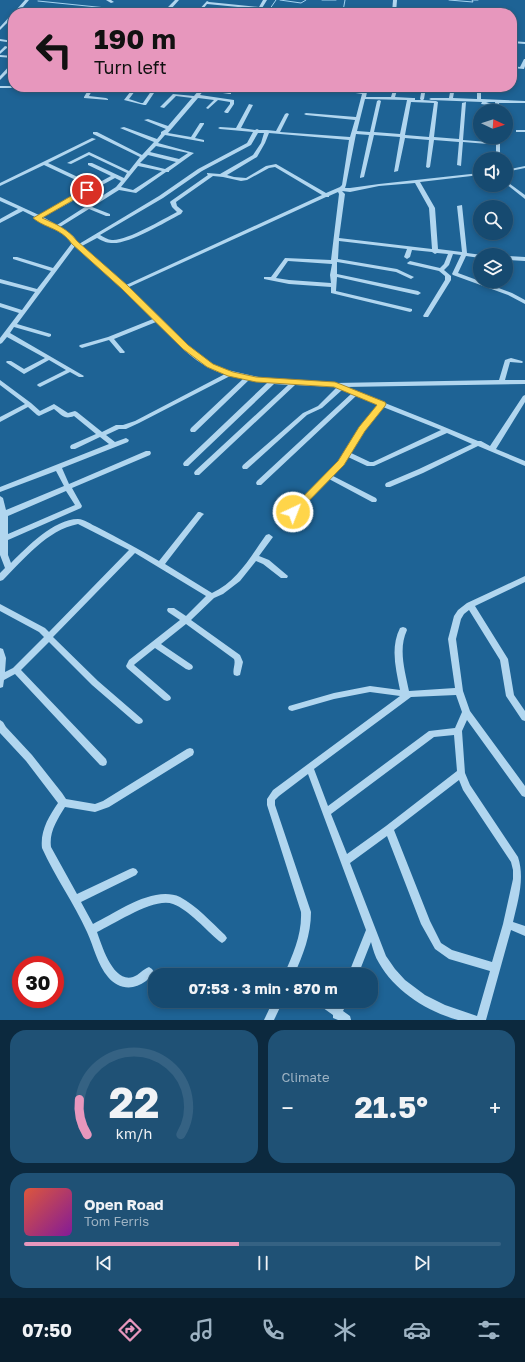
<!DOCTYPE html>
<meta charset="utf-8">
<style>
:root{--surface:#164a70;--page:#1f5175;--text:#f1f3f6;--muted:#9eb3c3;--line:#356283;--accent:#e797bd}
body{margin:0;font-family:"Golos Text",sans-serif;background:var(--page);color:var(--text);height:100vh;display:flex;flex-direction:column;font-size:15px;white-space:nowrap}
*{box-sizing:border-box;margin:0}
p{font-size:13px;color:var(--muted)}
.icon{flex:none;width:22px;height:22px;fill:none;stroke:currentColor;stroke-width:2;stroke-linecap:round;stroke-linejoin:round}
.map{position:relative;height:1020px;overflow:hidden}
.drawer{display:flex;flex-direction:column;gap:10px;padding:10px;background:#0c293e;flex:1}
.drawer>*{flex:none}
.banner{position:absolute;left:8px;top:8px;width:509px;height:84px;border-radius:16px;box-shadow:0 2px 6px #0003,0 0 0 1px var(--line);background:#e797bd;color:#111;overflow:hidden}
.needle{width:26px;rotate:94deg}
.controls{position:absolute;left:473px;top:104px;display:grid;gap:8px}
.controls a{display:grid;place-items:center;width:40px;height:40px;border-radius:50%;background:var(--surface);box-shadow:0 2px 6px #0003,0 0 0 1px var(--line);font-size:20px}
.speed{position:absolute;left:12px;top:956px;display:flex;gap:8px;font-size:20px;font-weight:700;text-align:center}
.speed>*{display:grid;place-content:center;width:52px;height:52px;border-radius:50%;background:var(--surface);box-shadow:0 2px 6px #0003,0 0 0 1px var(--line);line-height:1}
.speed .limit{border:6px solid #d22;background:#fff;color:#111}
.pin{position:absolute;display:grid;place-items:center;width:34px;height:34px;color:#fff;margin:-17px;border:2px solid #fff;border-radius:50%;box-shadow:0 1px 4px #0007}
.me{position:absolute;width:44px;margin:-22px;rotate:43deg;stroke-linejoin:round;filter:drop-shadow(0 0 3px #0008)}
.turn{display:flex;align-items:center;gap:14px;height:84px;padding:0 20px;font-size:18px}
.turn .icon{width:52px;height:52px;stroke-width:2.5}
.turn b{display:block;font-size:28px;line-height:34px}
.big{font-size:30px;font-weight:700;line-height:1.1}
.drawer .tile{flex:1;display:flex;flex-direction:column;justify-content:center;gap:6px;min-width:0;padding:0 14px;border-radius:16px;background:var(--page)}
.drawer .dial{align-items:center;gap:0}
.dial svg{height:104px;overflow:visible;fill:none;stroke:var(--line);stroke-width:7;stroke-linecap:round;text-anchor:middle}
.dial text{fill:var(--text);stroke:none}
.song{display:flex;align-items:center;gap:12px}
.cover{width:48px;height:48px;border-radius:6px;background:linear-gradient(135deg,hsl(10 70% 55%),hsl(290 70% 35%))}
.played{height:4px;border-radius:2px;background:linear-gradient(90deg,var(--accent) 45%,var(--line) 45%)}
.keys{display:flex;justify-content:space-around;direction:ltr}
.heat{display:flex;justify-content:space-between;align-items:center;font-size:22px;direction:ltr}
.drawer .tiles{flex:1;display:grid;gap:10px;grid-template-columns:1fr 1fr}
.tile:last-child{grid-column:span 2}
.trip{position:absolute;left:148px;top:968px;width:230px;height:40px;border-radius:16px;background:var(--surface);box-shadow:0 2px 6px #0003,0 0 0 1px var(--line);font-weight:700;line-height:40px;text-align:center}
.menu{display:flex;height:64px;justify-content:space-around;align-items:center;background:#091e2d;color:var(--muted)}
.menu .icon{width:28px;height:28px}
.menu .selected{color:var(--accent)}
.menu b{font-size:18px;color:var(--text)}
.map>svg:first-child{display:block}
</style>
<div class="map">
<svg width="525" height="1020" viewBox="0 0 525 1020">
<rect width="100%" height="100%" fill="#1e6395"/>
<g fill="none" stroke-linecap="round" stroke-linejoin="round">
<g stroke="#a4d3f0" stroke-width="1">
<polyline points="280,0 301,3 306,0"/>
<polyline points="322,0 336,0"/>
<polyline points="345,0 343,11 354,13"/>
<polyline points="449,0 473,2 472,0 478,0"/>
<polyline points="38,1 126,10 166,9"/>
<polyline points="180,8 198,8"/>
<polyline points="211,9 239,13"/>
<polyline points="267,13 276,0"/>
</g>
<g fill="#b1d6ef" fill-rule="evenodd">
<polygon points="25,0 29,0 23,7 69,12 71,13 58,13 21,9 19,11 17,11 17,9"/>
<polygon points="106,0 111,0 114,2 111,3"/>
<path d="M175,0H179L171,9L182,13C173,13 164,11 155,10L153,9L155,8L166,9Z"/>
<polygon points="263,0 267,0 259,13 255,13 258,9 207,4 200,13 196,13 207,1 209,2 259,7"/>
<polygon points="393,0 397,0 396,13 392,13"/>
<polygon points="300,7 303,8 297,13 293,13"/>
<polygon points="206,9 229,12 231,13 220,13 205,11 205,9"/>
<polygon points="325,9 328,10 325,13 321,13"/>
<polygon points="275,12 278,12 279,13 273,13"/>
<polygon points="12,14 13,14 13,17 0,30 0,27"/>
<polygon points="0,39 13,41 13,43 0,41"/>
<polygon points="512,41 525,42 525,44 512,43"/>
<polygon points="5,46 8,47 0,54 0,51"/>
<polygon points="0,55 13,56 13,58 0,57"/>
<polygon points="524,59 525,59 525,66 524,69 512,68 512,66 520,67"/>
<polygon points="12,63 13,63 13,67 0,80 0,76"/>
<polygon points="0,86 13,86 13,87 17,87 15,88 0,88"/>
<polygon points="90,87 111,89 113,90 111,91 93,89 89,96 106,98 108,99 108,100 84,98 84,97"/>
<polygon points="134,87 138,87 129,99 141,103 143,103 154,87 158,87 146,105 144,105 124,100"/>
<path d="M188,87H206L205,88L231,92V94H229L204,90L200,95L234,100V104L228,113H226L224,112L230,104V102L218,100L208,109L206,108L214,100L198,98L168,133L191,137L200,123H204V124L195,138L204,140V142L165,135L158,143L194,153L169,171V172H166L136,193L119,190L92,207L110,214V216H106L89,209L60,227L73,236L79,244L159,196L198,169L247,143L253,132L220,129L218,128L220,127L236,128L249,104L253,105L241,128L255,130L257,129L259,130H267L276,131L285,114L287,113L289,114L280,132L350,137L355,120L306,115L304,114L306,113L356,117L362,94L336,90L330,92L328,91L336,88L363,91L364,87H368L366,97H391L394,87H398L395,97L413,98H415V100H421L420,99L422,87H426L424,99L423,100L436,101L438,102L434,137L459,139L462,103L466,102L463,140L488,142L489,141V137H493V142L488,144L463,142L461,166L457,165L459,142L434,140L430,167L428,168L426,167L429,140L405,138L398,171L394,172L400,137L374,135L364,177L360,178V177L369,135L356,134L346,185L345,188H350L379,184L480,173V175L420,182L435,208L438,249L462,252L457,206L462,205L467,253L482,255H480V258L466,256L458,273L512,293L525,300V304L508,295L453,275L452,274L461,255L453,254L449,265L444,270L451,276V280L428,317H424L423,316L445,280V276L439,271L408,264L407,263L410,261L440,268L444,264L448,254L437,253L435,254L432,252L412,250L410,257L407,259L404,257L407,249L339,241L338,259L397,269L414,277L411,279L396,272L337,262V274L418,291L421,293L418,295L337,277L336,291L412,309V311L410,312L331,293V287L289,284L264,279V277H271L285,258L331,260L339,194L338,192L329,196V197H326L129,287L187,346L212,365L223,369L272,380L335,383L499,380L505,360L511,358L522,361L523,362L522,363L510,362L505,380H525V384L345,387L430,421L478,441H481L490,446L523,396L525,395V402L496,449L525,461V466L478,446L423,473L390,487H386L385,485L386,483L419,469L472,444L447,433L374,466H367L348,457L343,465L333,476L376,498L377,500L376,502H372L329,479L295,514H291L289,512L291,510L339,461L360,427L378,405L356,396L261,485H257L256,483L257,481L351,394L342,390L322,408L307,415L247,469H243L242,467L243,465L303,413L318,406L336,388L334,387L295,385L199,475H195L194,473L195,471L288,385L274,384L188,466H184L183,464L184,462L267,383L250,379L195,432H191L190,430L191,428L244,378L232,375L139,423L126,429H119L106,435L115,442L126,438L129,440L128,442L62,468L69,484L146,451H150L151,453L150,455L72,488L82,506L81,508L8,540V555L11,563C27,547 54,519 78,519C84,519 92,525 97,527C118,538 139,549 159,561L198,512H200L204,514L202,516L165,564L212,593C237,582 251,556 266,535L269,534L273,537L259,556L269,560L288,576L287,578H281L263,564L256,561L240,581L223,594L214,598L191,620L240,655L243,662L240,675L237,676L234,675C232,670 236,664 234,659L186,624L161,644L192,665L193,667L192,669L189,670L186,669L155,648L135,664L134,665L170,696L171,698L170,700L167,701L164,700L127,668L126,666L129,660L180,620L168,612L167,610L168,608H174L186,616L206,596L135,553L53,637L98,681L142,719L143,721L142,723L139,724L136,723L92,685L49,642L21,670L106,759L107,762L106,765L103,766L100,765L15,674L4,680L3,687L0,688V648L3,649L6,658L5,672L13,668L44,637L39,632L0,611V604L45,628L49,632L129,550L78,524C47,530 24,559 3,580L0,581V573L5,568L0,555V496L3,498L6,510L64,486L56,471L0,492V487L109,444L100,437L75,449H71L70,447L71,445L96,434L74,416C64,420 62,415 54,409L39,416L37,415L28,407L0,422V417L25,404L0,385V380L31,403L40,411L54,404L68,413L75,411L77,412L102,432L116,425H123L135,421L225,374C198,368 175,341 156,322L114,339L124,351L125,352L124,353H120L109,340L82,348L80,347L79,346L80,345L108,337L153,319L123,288L75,246L17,324L51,334V336L49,337L14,327L10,333L84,376L83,377H79L70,372L40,387L38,386L37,385L38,384L66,370L49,360L24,374L7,363L6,362L7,361H11L24,369L45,358L7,337L2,343L0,344V338L19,313L0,307V303L22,310L35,292L0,283V279L37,289L51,271L13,259V257H17L53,268L72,243C66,234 46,220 35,219V217L23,211L0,223V219L18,209L0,201V197L39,215L111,176L88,165V163H92L124,178L127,173L89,155L71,164L67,163L89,152L129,171L140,157L93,134V132H97L142,155L154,142L120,128L124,127L157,139L161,134V132L166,129L144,120L148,119L168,126L192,98L176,96L164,108L160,107L173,94L194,96L199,90ZM365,99L407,100L400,134L374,132L381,101L379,100L377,101L370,132L357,131ZM411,102L434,103L429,137L405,135ZM258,133H264L261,143L253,155L220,174L207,173V174L208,175L171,201L170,202L172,207L177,212C163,219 127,241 112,240C108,240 104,237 100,235L163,198L202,171L251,145ZM269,133L349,140L342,185L340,187L326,193L276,164L266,166L246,178L234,177L227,175L257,157L265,143ZM156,146L188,153L179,159L150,152ZM148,155L176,162L165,169L140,163ZM138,166L162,171L133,190L121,187ZM275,167L322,195L126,285L82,246L97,238C101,240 106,243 111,243C128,245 165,222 181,214L183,211L177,206L176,202L213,176L223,177L241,181L247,180L269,168ZM115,178L121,181L116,187L57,225L43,217ZM415,183L429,208L432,249L339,238L345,194L342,191L350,192L379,186ZM288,261L332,264L330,275L331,283L289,280L276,278ZM383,407L441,430L373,462H370L351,453L364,430ZM66,491L75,505L8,534V516Z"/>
<polygon points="451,87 455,87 453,98 477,99 477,87 481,87 481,99 525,101 525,103 499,103 500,111 496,111 495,102 486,102 492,104 493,111 489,111 488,105 481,104 482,102 431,100 429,99 431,98 449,98"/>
<rect x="516" y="130" width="9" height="2"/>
<rect x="496" y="137" width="4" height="22"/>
<polygon points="92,138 96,139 48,163 82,179 82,181 78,181 44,165 0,186 0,183"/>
<polygon points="525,166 525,168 506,172 506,170"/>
<polygon points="506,181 525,195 525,199 506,184"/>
<polygon points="506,256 525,257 525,261 506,260"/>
<path d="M525,576V582L475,606L508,659L514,695L525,711V721L522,720L506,696L500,660L469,610L464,614L461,619L456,639L463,691L470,711L525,786V797L522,796L467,720L462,731L465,773L470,785L518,857C525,878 518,901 513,922L525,926V936L511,930L486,1020C477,1020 466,1020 458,1020C426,1011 395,991 379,963C375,957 373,949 371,942L358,975H348L366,930L308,774L279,796L275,800V805L311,912C311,935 303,955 294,975H284C293,954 302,935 301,912L267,805V799L273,790L400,696L370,692L334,699L292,711L289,710L288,708L289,706L334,693L370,686L400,690C396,669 390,648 400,628L403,627L406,628L407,630C398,649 405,671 409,691L455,688L448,639L454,616L458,610L467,603ZM456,695L462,712L455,728L429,731L328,806L314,769L411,697ZM454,735L457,771L386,826L347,854L331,814L434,737ZM459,780L463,790L511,862L513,870V879L503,924L492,962L452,950L441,943L430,921L394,830ZM387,836L421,924L435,949L449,959L490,971L477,1016L445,1005L425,995L405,980L395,969L386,956L350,863Z"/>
<path d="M0,720L3,722L6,727L32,755L62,793L66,799L95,804L103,801L187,749L190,748L193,749L194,752L193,755L109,807L95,812L65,807C57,820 49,832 51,847L77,894L130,869L133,868L136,869L138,872L136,875L81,902L93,924C116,913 153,885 180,897C197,906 211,922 225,935L227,938L225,941L222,943L219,941C206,930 189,910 173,904C154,897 115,924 97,932C102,946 113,983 133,977C139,975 143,969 149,967L152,969L154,972C152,976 149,978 146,981C133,991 118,989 108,977C97,964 94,947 87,932C74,903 55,877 42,848C40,831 49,816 58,803L26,761L0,733Z"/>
<polygon points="273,1001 283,1001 274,1020 264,1020"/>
<polygon points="318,1001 331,1001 336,1005 338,1001 348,1001 343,1011 350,1016 351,1020 338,1020 333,1018 333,1015 319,1005"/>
</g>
</g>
<path fill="#ffd54a" stroke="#a68a30" d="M85,188L91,190L42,218C56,224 68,229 77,241L127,285L188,345L213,364L233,372L256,377L335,382L385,402L386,404L385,406L365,431L344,465L296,514L293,515L288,512L338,461L359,427L377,405L334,387L256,382L228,376L207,367L183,349L122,289L72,244C60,227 46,229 33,218Z"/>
</svg>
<div class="controls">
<a><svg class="needle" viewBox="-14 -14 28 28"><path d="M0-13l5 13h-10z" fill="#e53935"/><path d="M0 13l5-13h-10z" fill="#9eb3c3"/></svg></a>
<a><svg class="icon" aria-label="sound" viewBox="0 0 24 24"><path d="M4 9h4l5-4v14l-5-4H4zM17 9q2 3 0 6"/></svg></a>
<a><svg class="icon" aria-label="search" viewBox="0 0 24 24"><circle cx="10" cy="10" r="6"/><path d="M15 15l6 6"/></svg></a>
<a><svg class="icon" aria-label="layers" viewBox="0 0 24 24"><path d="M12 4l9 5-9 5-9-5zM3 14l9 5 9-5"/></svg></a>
</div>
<div class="speed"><div class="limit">30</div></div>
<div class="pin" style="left:87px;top:190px;background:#d93025"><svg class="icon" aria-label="arrive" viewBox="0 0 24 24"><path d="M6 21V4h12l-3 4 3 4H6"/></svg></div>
<svg class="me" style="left:293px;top:512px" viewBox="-20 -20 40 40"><circle r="17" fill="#ffd54a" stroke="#fff" stroke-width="3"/><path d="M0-11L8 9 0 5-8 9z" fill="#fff"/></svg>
<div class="trip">07:53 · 3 min · 870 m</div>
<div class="banner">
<div class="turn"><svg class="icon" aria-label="left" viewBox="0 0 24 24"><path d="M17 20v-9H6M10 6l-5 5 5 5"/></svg><div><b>190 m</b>Turn left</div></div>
</div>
</div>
<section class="drawer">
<div class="tiles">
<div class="tile dial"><svg viewBox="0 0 100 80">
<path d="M14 69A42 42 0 1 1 86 69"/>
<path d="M14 69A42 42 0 0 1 8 42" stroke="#e797bd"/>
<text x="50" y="56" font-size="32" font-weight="700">22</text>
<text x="50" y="72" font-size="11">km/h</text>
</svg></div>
<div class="tile"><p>Climate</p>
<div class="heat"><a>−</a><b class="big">21.5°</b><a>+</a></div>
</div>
<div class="tile">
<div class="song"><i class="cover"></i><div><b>Open Road</b><p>Tom Ferris</p></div></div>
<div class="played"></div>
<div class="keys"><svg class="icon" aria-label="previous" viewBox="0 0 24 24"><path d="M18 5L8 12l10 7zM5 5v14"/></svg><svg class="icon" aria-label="pause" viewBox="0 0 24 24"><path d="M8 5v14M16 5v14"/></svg><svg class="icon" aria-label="next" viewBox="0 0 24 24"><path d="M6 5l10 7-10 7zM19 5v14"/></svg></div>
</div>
</div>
</section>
<nav class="menu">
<b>07:50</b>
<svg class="icon selected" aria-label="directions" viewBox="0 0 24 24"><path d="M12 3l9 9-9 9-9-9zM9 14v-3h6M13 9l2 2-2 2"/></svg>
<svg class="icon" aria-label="music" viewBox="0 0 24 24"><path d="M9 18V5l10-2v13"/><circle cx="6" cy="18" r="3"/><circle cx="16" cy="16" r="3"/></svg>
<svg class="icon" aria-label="phone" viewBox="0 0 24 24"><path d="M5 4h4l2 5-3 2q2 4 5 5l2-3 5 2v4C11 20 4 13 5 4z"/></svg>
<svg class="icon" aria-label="climate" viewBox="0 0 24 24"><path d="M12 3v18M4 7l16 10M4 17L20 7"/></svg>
<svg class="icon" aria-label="car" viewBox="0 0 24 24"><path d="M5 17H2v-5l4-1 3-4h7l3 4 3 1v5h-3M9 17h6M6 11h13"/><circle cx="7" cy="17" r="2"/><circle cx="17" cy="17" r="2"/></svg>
<svg class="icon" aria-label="filters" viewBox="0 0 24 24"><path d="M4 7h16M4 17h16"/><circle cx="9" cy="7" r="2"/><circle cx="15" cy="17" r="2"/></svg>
</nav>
